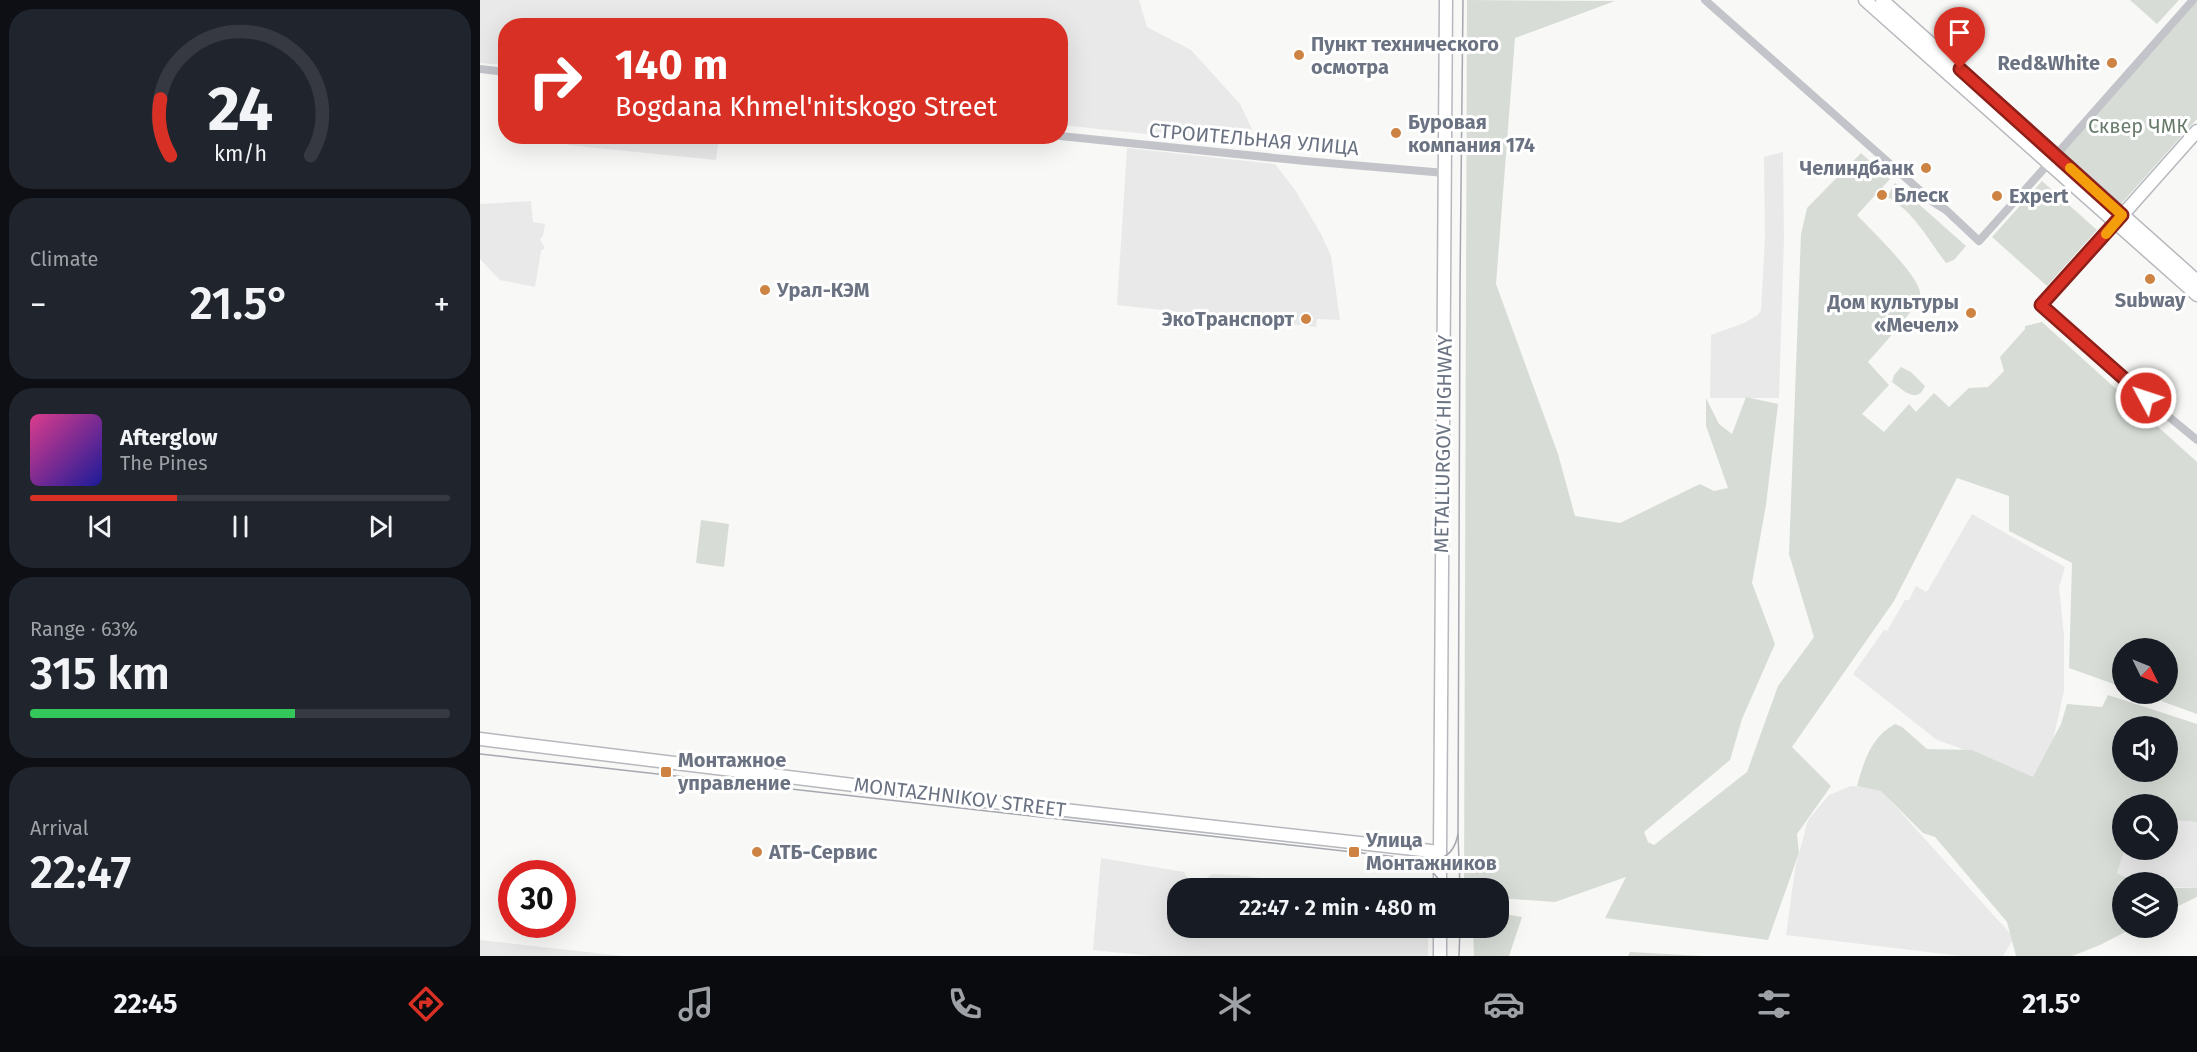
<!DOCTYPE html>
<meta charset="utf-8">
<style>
:root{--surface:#171b24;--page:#20242c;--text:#f1f3f6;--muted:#9ea1a6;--line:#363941;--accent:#d93025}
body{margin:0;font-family:"Fira Sans",sans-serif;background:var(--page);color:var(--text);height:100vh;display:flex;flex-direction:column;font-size:22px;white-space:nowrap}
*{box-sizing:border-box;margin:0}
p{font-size:20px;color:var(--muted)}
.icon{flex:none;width:33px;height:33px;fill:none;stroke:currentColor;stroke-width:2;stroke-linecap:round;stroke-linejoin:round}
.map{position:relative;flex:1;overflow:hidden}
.details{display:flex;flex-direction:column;gap:9px;padding:9px;background:#0d0f14;width:480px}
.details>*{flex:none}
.guide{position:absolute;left:18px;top:18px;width:570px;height:126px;border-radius:24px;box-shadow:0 6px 24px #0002;background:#d93025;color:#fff;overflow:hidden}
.needle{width:39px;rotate:133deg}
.tools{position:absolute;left:1632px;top:638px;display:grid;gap:12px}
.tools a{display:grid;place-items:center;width:66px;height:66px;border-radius:50%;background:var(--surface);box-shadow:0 6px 24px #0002;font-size:30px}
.speed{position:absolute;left:18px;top:860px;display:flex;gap:12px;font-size:30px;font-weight:700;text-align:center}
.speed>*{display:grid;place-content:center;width:78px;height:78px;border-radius:50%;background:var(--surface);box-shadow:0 6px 24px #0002;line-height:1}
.speed .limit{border:9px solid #d22;background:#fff;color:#111}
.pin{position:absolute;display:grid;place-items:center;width:51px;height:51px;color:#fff;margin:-62px -26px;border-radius:50% 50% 50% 0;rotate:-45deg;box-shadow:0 0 6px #0007}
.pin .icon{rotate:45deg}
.me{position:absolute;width:66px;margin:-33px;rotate:310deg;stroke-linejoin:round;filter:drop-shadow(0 0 4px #0008)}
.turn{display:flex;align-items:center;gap:21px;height:126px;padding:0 18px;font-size:27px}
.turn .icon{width:78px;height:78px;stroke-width:2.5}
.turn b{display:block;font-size:42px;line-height:51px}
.big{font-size:45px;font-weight:600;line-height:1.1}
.details .tile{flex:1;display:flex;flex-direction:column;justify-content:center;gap:9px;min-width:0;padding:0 21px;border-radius:24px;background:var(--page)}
.details .dial{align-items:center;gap:0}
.dial svg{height:156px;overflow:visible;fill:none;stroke:var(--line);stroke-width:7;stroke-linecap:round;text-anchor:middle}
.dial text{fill:var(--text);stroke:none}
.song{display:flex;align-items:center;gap:18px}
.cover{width:72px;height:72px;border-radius:9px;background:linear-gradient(135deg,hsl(330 70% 55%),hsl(240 70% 35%))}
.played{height:6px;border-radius:3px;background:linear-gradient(90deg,var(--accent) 35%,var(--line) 35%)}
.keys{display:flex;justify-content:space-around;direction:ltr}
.heat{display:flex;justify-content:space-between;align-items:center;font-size:33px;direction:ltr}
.charge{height:9px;border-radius:4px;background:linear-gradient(90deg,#34c759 63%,var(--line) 0)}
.trip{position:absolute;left:687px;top:878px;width:342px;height:60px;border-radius:24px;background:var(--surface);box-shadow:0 6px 24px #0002;font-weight:600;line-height:60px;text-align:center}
.menu{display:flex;height:96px;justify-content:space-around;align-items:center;background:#090b0e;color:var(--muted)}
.menu .icon{width:42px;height:42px}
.menu .current{color:var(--accent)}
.menu b{font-size:27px;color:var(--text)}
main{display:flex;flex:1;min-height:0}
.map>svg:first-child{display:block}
</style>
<main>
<section class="details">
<div class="tile dial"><svg viewBox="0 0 100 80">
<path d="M14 69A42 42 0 1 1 86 69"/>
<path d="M14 69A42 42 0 0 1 9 40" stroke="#d93025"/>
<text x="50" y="56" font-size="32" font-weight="700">24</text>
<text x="50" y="72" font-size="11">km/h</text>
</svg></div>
<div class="tile"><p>Climate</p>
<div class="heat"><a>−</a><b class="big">21.5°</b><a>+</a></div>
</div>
<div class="tile">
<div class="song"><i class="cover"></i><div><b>Afterglow</b><p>The Pines</p></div></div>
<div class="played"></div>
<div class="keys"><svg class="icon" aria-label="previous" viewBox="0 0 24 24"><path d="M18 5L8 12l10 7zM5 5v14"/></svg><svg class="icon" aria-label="pause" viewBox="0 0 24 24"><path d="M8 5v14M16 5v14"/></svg><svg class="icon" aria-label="next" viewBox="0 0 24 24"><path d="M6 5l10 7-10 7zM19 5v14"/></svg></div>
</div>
<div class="tile"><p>Range · 63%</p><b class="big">315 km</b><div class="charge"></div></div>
<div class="tile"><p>Arrival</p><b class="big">22:47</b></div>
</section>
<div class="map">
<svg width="1717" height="956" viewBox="0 0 1717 956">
<rect width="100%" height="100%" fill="#f8f8f6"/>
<g fill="#e9e9e9">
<polygon points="0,0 659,0 667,27 711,50 760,104 772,129 762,144 581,125 580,26 26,26 25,65 0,63"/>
<polygon points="89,137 89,136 239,137 236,160 88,145"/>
<polygon points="647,148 795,164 815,190 841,234 851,256 860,320 837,319 836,327 637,305"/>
<polygon points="1303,152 1304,240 1299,398 1230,398 1231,335 1264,323 1278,315 1281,310 1285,237 1284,157"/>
<polygon points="51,201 53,222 65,224 63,236 60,240 65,248 61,251 55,287 20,280 0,259 0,204"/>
<polygon points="1492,514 1585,567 1579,587 1584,636 1584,691 1563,785 1477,747 1457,740 1373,674 1404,630 1407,631 1425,600 1429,600 1436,586 1446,592 1448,590"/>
<polygon points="1371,786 1399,788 1534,938 1523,956 1481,956 1306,935 1315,869 1328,820 1349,795"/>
<polygon points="1688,813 1692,814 1693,820 1717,822 1717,888 1688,887 1688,882 1655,882 1637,873 1645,849 1688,849"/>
<polygon points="621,858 704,872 708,879 720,883 732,874 768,876 847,888 698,888 698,927 948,927 948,956 673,956 613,950"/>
<polygon points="0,940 143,956 0,956"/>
</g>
<g fill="#d7ddd6" fill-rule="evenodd">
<path d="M987,0L1135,1L1035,38L1016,284L1078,454L1095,516L1140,523L1220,484L1234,491L1248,488L1226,426V398L1239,424L1252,434L1266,397L1298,404L1286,505L1272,583L1295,644L1262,719L1250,760L1164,832L1168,842L1174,845L1267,772L1298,686L1334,637L1309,554L1321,234L1327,208L1381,153L1410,179L1377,215C1390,229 1443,279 1440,295C1437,309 1399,349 1388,362L1409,385L1382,414L1404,432L1429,404L1436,412L1454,393L1469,407L1489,388L1508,387L1524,371L1520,357L1545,329V326L1562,322L1717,462V714L1659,693H1688V648H1642V687L1589,668L1592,563L1529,531V496L1477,478L1414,601L1312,747L1351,786L1317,834L1319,853L1288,940L1125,918L1146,877L1075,902L1019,898L1018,888H984Z"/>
<polygon points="1650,0 1699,0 1677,24"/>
<polygon points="1717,1 1717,119 1640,205 1582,153"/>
<polygon points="1562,181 1617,230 1567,286 1512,237"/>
<path d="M1415,183L1486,246L1474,260L1466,263C1449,241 1433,210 1407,197Z"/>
<path d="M1421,367L1431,372L1445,386C1437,405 1423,390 1412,382L1414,375Z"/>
<polygon points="221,520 249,524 244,567 216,563"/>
<path d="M1628,695L1717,724V822L1692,820V814L1688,813V804H1642V849H1645L1637,873L1655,882H1642V927H1655L1620,945L1592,956H1536L1527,922L1455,837L1443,833L1401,791L1377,786C1384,761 1391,737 1415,724L1422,727L1447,749L1492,750L1553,777L1581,724L1587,704L1622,707ZM1642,726H1688V771H1642Z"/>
<polygon points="1688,888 1717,888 1717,897 1688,911"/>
<polygon points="1019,913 1042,917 1029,956 994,956 993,927 1018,927"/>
<polygon points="1150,952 1223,956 1148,956"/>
</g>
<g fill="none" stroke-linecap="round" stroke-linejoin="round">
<defs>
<g id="secondary">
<polyline points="1385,0 1717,295"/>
<polyline points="1402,0 1717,281"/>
<polyline points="1638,220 1717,131"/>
<polyline points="960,852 960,888"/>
<polyline points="960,927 960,956"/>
</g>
<polyline id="primary" points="0,739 495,800 960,852 966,0"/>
</defs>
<use href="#secondary" stroke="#b5b8bd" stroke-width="15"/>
<use href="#primary" stroke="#b6b8bd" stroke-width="15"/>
<g stroke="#c2c4c9" stroke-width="8">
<polyline points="1225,0 1453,202 1466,210 1499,241 1569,163"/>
<polyline points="0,69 26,72"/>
<polyline points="580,136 825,161 965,173"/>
<polyline points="1576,155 1713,0"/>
<polyline points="1636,222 1561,305 1649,384 1717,440"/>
</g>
<use href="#secondary" stroke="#fff" stroke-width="12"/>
<use href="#primary" stroke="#fff" stroke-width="12"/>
<g stroke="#a4a7ae" stroke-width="1.5">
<path d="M0,754L935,859C958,861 973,860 978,834"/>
<polyline points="936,860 950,869 966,888"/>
<polyline points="980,888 978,834 980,285 983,0"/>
<polyline points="979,956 980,927"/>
</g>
</g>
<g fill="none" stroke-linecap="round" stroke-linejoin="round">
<defs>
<polyline id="route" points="1480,69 1642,215 1561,305 1666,398"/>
</defs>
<use href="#route" stroke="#8d1f18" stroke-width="15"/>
<use href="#route" stroke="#d93025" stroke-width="10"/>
<polyline stroke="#f59e0b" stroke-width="10" points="1590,168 1642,215 1626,234"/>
</g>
<g fill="#cd8342" stroke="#fff" stroke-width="2">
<circle cx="819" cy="55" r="6"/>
<circle cx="1632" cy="63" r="6"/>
<circle cx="916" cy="133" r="6"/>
<circle cx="1446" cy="168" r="6"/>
<circle cx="1402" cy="195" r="6"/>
<circle cx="1517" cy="196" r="6"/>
<circle cx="1670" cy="279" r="6"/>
<circle cx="285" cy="290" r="6"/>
<circle cx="1491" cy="313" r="6"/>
<circle cx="826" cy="319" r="6"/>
<rect x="180" y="766" width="12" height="12" rx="3"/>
<circle cx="277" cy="852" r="6"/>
<rect x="868" y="846" width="12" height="12" rx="3"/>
</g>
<g text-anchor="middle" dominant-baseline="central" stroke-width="6" stroke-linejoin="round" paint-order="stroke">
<g font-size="20" font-weight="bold" fill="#6b7383" stroke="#fff" text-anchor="start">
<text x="831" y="44">Пункт технического<tspan x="831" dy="23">осмотра</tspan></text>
<text x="1620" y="63" text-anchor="end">Red&amp;White</text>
<text x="928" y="122">Буровая<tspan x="928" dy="23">компания 174</tspan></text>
<text x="1434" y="168" text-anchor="end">Челиндбанк</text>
<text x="1414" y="195">Блеск</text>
<text x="1529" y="196">Expert</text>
<text x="297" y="290">Урал-КЭМ</text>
<text x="1670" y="300" text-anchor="middle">Subway</text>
<text x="1479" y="302" text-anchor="end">Дом культуры<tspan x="1479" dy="23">«Мечел»</tspan></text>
<text x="814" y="319" text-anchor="end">ЭкоТранспорт</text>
<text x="198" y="760">Монтажное<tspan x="198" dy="23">управление</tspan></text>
<text x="886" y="840">Улица<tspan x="886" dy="23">Монтажников</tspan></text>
<text x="289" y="852">АТБ-Сервис</text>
</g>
<g font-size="20" fill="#697b6a" stroke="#fff">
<text x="1658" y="126">Сквер ЧМК</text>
</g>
<g font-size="20" fill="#6b7383" stroke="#fff">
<text transform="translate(774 139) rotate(5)">СТРОИТЕЛЬНАЯ УЛИЦА</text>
<text transform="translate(963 444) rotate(-89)">METALLURGOV HIGHWAY</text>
<text transform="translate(480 797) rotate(7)">MONTAZHNIKOV STREET</text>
</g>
</g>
</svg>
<div class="tools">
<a><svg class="needle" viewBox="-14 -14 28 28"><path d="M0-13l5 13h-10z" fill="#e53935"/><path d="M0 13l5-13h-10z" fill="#9ea1a6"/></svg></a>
<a><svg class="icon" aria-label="sound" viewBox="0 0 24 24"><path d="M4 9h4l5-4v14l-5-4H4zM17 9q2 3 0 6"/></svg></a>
<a><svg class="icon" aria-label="search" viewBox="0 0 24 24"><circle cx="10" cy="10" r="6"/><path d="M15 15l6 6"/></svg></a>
<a><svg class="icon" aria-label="layers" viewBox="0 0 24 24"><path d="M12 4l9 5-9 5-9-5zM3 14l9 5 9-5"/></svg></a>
</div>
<div class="speed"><div class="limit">30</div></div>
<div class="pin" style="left:1480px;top:69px;background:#d93025"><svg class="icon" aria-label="arrive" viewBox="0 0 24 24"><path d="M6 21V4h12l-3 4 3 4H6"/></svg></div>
<svg class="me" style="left:1666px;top:398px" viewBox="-20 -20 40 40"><circle r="17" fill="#d93025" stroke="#fff" stroke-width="3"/><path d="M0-11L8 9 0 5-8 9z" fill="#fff"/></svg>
<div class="trip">22:47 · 2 min · 480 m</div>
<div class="guide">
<div class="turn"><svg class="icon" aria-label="right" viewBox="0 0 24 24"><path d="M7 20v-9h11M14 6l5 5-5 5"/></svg><div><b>140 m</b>Bogdana Khmel'nitskogo Street</div></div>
</div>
</div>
</main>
<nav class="menu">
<b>22:45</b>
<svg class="icon current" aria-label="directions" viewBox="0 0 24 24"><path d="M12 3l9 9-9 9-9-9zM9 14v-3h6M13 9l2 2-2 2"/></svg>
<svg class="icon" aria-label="music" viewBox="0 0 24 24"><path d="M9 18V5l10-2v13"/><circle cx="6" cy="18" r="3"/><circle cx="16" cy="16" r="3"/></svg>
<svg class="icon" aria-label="phone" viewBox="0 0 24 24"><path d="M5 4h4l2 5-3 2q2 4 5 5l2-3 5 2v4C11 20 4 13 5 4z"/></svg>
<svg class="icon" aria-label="climate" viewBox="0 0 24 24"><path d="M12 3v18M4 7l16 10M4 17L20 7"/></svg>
<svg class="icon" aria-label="car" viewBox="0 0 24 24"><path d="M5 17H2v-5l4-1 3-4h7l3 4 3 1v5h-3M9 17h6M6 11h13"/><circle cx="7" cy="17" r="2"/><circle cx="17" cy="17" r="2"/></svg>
<svg class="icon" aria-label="filters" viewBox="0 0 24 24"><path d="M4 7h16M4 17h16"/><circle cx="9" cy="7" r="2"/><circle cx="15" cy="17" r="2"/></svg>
<b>21.5°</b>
</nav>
